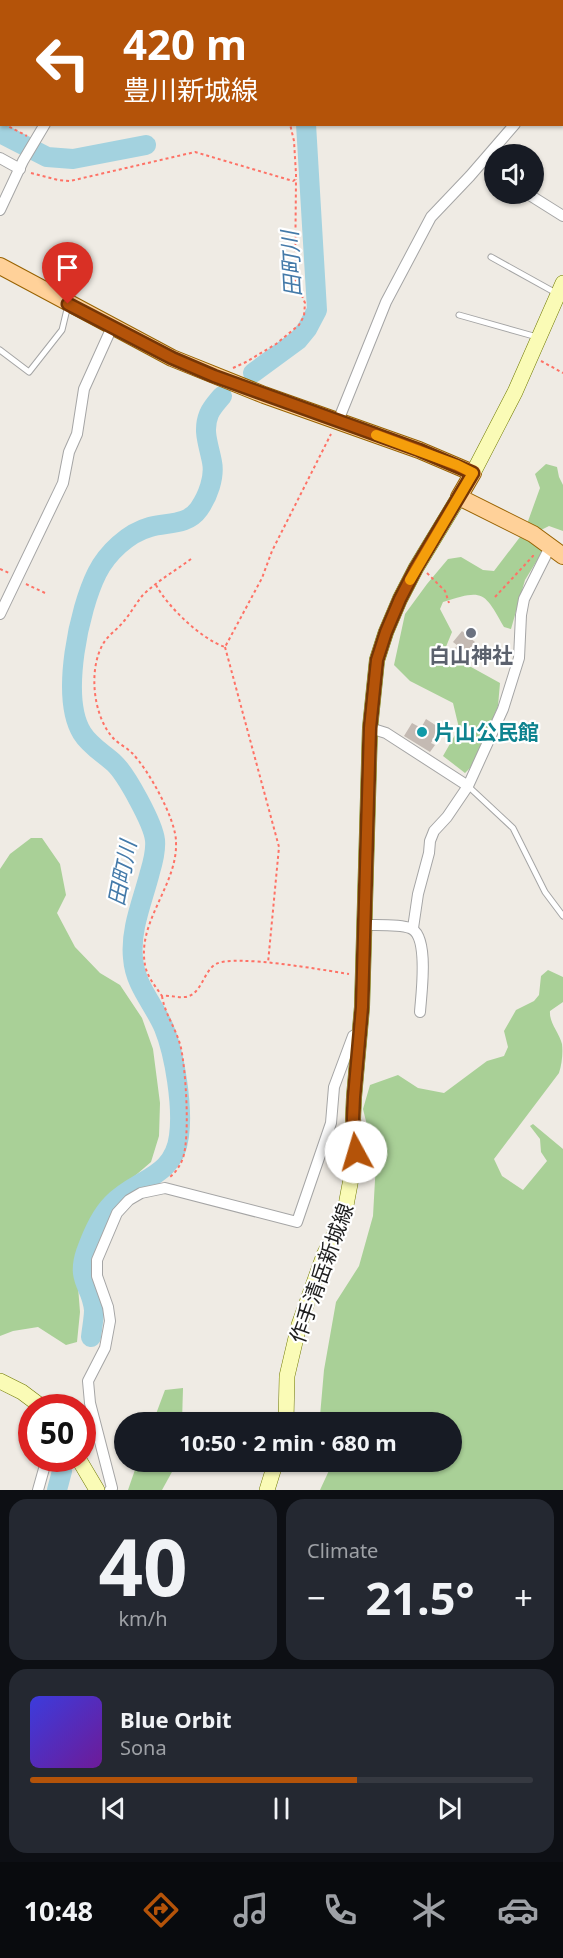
<!DOCTYPE html>
<meta charset="utf-8">
<style>
:root{--surface:#171b24;--page:#242831;--text:#f1f3f6;--muted:#9ea1a6;--line:#363941;--accent:#b45309}
body{margin:0;font-family:"Noto Sans","Noto Sans JP",sans-serif;background:var(--page);color:var(--text);height:100vh;display:flex;flex-direction:column;font-size:22px;white-space:nowrap}
*{box-sizing:border-box;margin:0}
p{font-size:20px;color:var(--muted)}
.icon{flex:none;width:33px;height:33px;fill:none;stroke:currentColor;stroke-width:2;stroke-linecap:round;stroke-linejoin:round}
.map{position:relative;height:1490px;overflow:hidden}
.drawer{display:flex;flex-direction:column;gap:9px;padding:9px;background:#0d0f14;flex:1}
.drawer>*{flex:none}
.guide{position:absolute;left:0px;top:0px;width:564px;height:126px;box-shadow:0 2px 4px #0004;background:#b45309;color:#fff;overflow:hidden}
.fabs{position:absolute;left:484px;top:144px;display:grid;gap:12px}
.fabs a{display:grid;place-items:center;width:60px;height:60px;border-radius:50%;background:var(--surface);box-shadow:0 2px 4px #0004;font-size:30px}
.speed{position:absolute;left:18px;top:1394px;display:flex;gap:12px;font-size:30px;font-weight:700;text-align:center}
.speed>*{display:grid;place-content:center;width:78px;height:78px;border-radius:50%;background:var(--surface);box-shadow:0 2px 4px #0004;line-height:1}
.speed .limit{border:9px solid #d22;background:#fff;color:#111}
.pin{position:absolute;display:grid;place-items:center;width:51px;height:51px;color:#fff;margin:-62px -26px;border-radius:50% 50% 50% 0;rotate:-45deg;box-shadow:0 0 6px #0007}
.pin .icon{rotate:45deg}
.me{position:absolute;width:66px;margin:-33px;rotate:354deg;stroke-linejoin:round;filter:drop-shadow(0 0 4px #0008)}
.turn{display:flex;align-items:center;gap:21px;height:126px;padding:0 24px;font-size:27px}
.turn .icon{width:78px;height:78px;stroke-width:2.5}
.turn b{display:block;font-size:42px;line-height:51px}
.big{font-size:45px;font-weight:700;line-height:1.1}
.drawer .card{flex:1;display:flex;flex-direction:column;justify-content:center;gap:9px;min-width:0;padding:0 21px;border-radius:18px;background:var(--page)}
.drawer .dial{align-items:center;gap:0}
.dial b{font-size:78px;line-height:1}
.song{display:flex;align-items:center;gap:18px}
.cover{width:72px;height:72px;border-radius:9px;background:linear-gradient(135deg,hsl(240 70% 55%),hsl(280 70% 35%))}
.played{height:6px;border-radius:3px;background:linear-gradient(90deg,var(--accent) 65%,var(--line) 65%)}
.keys{display:flex;justify-content:space-around;direction:ltr}
.heat{display:flex;justify-content:space-between;align-items:center;font-size:33px;direction:ltr}
.drawer .tiles{flex:1;display:grid;gap:9px;grid-template-columns:1fr 1fr}
.card:last-child{grid-column:span 2}
.trip{position:absolute;left:114px;top:1412px;width:348px;height:60px;border-radius:30px;background:var(--surface);box-shadow:0 2px 4px #0004;font-weight:700;line-height:60px;text-align:center}
.tab-bar{display:flex;height:96px;justify-content:space-around;align-items:center;background:#090b0e;color:var(--muted)}
.tab-bar .icon{width:42px;height:42px}
.tab-bar .active{color:var(--accent)}
.tab-bar b{font-size:27px;color:var(--text)}
.map>svg:first-child{display:block}
</style>
<div class="map">
<svg width="563" height="1490" viewBox="0 0 563 1490">
<rect width="100%" height="100%" fill="#efebe4"/>
<g fill="#a9d097">
<polygon points="546,464 557,467 559,477 563,485 563,531 549,526 539,531 527,524 540,488 535,474"/>
<path d="M520,537L544,549L525,580L511,629L504,627C484,591 483,589 443,602L440,609L452,632L441,659L451,667L462,662L500,683L498,706L474,764L465,773L443,756L459,728L453,703L410,681L394,665L405,614L427,584L448,559L461,557L483,570L494,571Z"/>
<polygon points="31,838 42,838 60,864 66,895 57,913 75,947 100,973 120,985 142,1018 153,1049 160,1103 159,1136 151,1162 101,1205 88,1226 76,1261 80,1312 77,1342 66,1345 38,1327 13,1331 0,1336 0,869 10,854"/>
<path d="M548,970L563,977V1002L550,1011C549,1023 559,1032 562,1044C563,1053 562,1064 559,1073L494,1159L502,1176L523,1190L547,1161L541,1152L540,1139L530,1126L533,1124L563,1149V1490H320L332,1464L331,1461H452V1422H322L320,1416L324,1370L336,1302L359,1266L373,1216L376,1162L363,1109L370,1085L398,1075L418,1088L444,1093L487,1061L504,1056L508,1047L504,1031L516,1010L534,1001L539,995L541,976Z"/>
<polygon points="183,1388 182,1422 153,1422 165,1390"/>
<polygon points="138,1461 178,1461 162,1490 128,1490"/>
</g>
<g fill="none" stroke-linecap="round" stroke-linejoin="round">
<g stroke="#a3d2df" stroke-width="20">
<polyline points="321,2 322,0"/>
<polyline points="562,90 563,90"/>
<polyline points="0,133 47,157 73,159 146,145"/>
<polyline points="253,373 298,340 307,329 317,310 306,124"/>
<path d="M91,1337C92,1328 94,1318 94,1310C92,1286 76,1281 86,1252C92,1235 100,1216 112,1204C137,1178 174,1178 179,1136C183,1107 175,1055 164,1028C154,1004 135,986 133,958C130,929 143,900 150,872C153,862 156,850 155,840C153,823 126,774 114,763C103,753 90,746 82,733C60,697 79,609 97,573C107,553 128,533 150,527C167,522 187,526 199,509C208,496 215,477 212,462C209,445 202,431 209,414C212,407 218,401 222,396"/>
<polyline points="57,1490 62,1471"/>
</g>
</g>
<g fill="#c4bab3">
<polygon points="462,631 475,642 467,653 453,642"/>
<polygon points="457,646 460,649 452,662 446,657"/>
<polygon points="426,719 440,728 431,743 435,745 430,752 404,736 412,723 421,728"/>
</g>
<g fill="none" stroke-linecap="round" stroke-linejoin="round">
<defs>
<g id="lane">
<polyline points="491,257 556,293"/>
<polyline points="459,315 537,337"/>
<polyline points="0,350 29,372 62,330 68,305"/>
<polyline points="468,786 513,828 545,892 563,916"/>
</g>
<g id="street">
<polyline points="94,0 97,2"/>
<polyline points="115,2 116,0"/>
<polyline points="562,68 563,68"/>
<polyline points="562,75 563,76"/>
<polyline points="0,158 20,169"/>
<polyline points="528,194 563,216"/>
<polyline points="0,210 23,161 45,124"/>
<polyline points="338,421 386,302 431,217 470,176 515,124"/>
<polyline points="0,614 63,483 69,452 77,434 84,389 112,327"/>
<polyline points="370,728 386,733 468,786"/>
<path d="M364,925C376,925 399,924 410,928C430,935 421,995 420,1012"/>
<polyline points="413,928 418,894 429,853 430,841 434,831 447,817 468,786 503,709 519,658 521,615 524,599 551,545"/>
<polyline points="38,1490 47,1458"/>
<polyline points="110,1490 112,1488 90,1403 88,1381 105,1348 110,1321 108,1307 97,1276 97,1260 117,1213 129,1200 141,1193 165,1188 297,1222 331,1123 334,1087 353,1036 361,1031"/>
</g>
<g id="secondary">
<polyline points="473,473 515,392 563,283"/>
<polyline points="0,1381 22,1392 42,1407"/>
<polyline points="286,1422 287,1376 299,1325 324,1255 344,1216 356,1152 353,1119 354,1097 362,1007 370,728 377,660 386,632 400,599 416,568 459,497"/>
<polyline points="78,1458 97,1490"/>
<polyline points="267,1490 276,1461"/>
</g>
<polyline id="primary" points="0,266 172,358 264,395 419,450 473,473 459,497 533,534 563,556"/>
</defs>
<use href="#lane" stroke="#a5a5a5" stroke-width="7"/>
<use href="#street" stroke="#a5a5a5" stroke-width="12"/>
<use href="#secondary" stroke="#6f7901" stroke-width="16"/>
<use href="#primary" stroke="#986200" stroke-width="18"/>
<g stroke="#fe7266" stroke-width="2" stroke-dasharray="3 3" stroke-linecap="butt">
<polyline points="307,2 308,0"/>
<polyline points="0,122 2,123"/>
<polyline points="4,124 27,136"/>
<polyline points="31,173 58,180 70,181 195,152 293,181 296,179 296,174 294,141 290,124"/>
<polyline points="541,361 563,373"/>
<polyline points="233,368 246,362 276,344 299,325 304,316 305,303 295,279 296,179"/>
<path d="M191,559C175,571 157,581 143,595C136,603 131,613 124,621C118,629 108,635 103,644C88,670 93,717 114,739C119,744 126,747 132,753C148,769 176,819 176,842C178,886 134,924 146,969C149,979 156,987 162,996C170,995 178,998 185,997C202,995 203,971 216,964C235,954 323,970 349,974"/>
<polyline points="0,569 9,573"/>
<polyline points="427,573 445,591 449,603"/>
<polyline points="26,584 45,593"/>
<path d="M156,585C168,607 201,639 225,647L262,578L272,551L331,434"/>
<polyline points="495,597 533,556 533,552"/>
<polyline points="225,647 279,847 268,963"/>
<path d="M162,996C165,1015 177,1030 181,1048C186,1072 190,1136 183,1158C180,1166 176,1172 170,1177"/>
</g>
<use href="#lane" stroke="#fff" stroke-width="5"/>
<use href="#street" stroke="#fff" stroke-width="10"/>
<use href="#secondary" stroke="#fafbb6" stroke-width="15"/>
<use href="#primary" stroke="#ffd199" stroke-width="16"/>
</g>
<g fill="none" stroke-linecap="round" stroke-linejoin="round">
<defs>
<polyline id="route" points="68,304 172,358 214,376 419,450 473,473 416,568 400,599 386,632 377,660 370,728 362,1007 354,1097 353,1119 356,1152"/>
</defs>
<use href="#route" stroke="#753606" stroke-width="15"/>
<use href="#route" stroke="#b45309" stroke-width="10"/>
<polyline stroke="#f59e0b" stroke-width="10" points="376,435 457,465 473,473 410,580"/>
</g>
<circle fill="#6b7280" stroke="#fff" stroke-width="2" cx="471" cy="633" r="6"/>
<circle fill="#0f9aa8" stroke="#fff" stroke-width="2" cx="422" cy="732" r="6"/>
<g text-anchor="middle" dominant-baseline="central" stroke-width="4.5" stroke-linejoin="round" paint-order="stroke">
<g font-size="21" font-weight="bold" fill="#5b616d" stroke="#fff">
<text x="471" y="655">白山神社</text>
</g>
<g font-size="21" font-weight="bold" fill="#0d838f" stroke="#fff" text-anchor="start">
<text x="434" y="732">片山公民館</text>
</g>
<g font-size="21" fill="#1e1e1e" stroke="#fff">
<text transform="translate(321 1273) rotate(-70)">作手清岳新城線</text>
</g>
<g font-size="22" font-style="italic" fill="#447aa9" stroke="#fff">
<text transform="translate(290 264) rotate(-93)">田町川</text>
<text transform="translate(121 873) rotate(-79)">田町川</text>
</g>
</g>
</svg>
<div class="fabs">
<a><svg class="icon" aria-label="sound" viewBox="0 0 24 24"><path d="M4 9h4l5-4v14l-5-4H4zM17 9q2 3 0 6"/></svg></a>
</div>
<div class="speed"><div class="limit">50</div></div>
<div class="pin" style="left:68px;top:304px;background:#d93025"><svg class="icon" aria-label="arrive" viewBox="0 0 24 24"><path d="M6 21V4h12l-3 4 3 4H6"/></svg></div>
<svg class="me" style="left:356px;top:1152px" viewBox="-20 -20 40 40"><circle r="19" fill="#fff"/><path d="M0-13L10 11 0 6-10 11z" fill="#b45309"/></svg>
<div class="trip">10:50 · 2 min · 680 m</div>
<div class="guide">
<div class="turn"><svg class="icon" aria-label="left" viewBox="0 0 24 24"><path d="M17 20v-9H6M10 6l-5 5 5 5"/></svg><div><b>420 m</b>豊川新城線</div></div>
</div>
</div>
<section class="drawer">
<div class="tiles">
<div class="card dial"><b>40</b><p>km/h</p></div>
<div class="card"><p>Climate</p>
<div class="heat"><a>−</a><b class="big">21.5°</b><a>+</a></div>
</div>
<div class="card">
<div class="song"><i class="cover"></i><div><b>Blue Orbit</b><p>Sona</p></div></div>
<div class="played"></div>
<div class="keys"><svg class="icon" aria-label="previous" viewBox="0 0 24 24"><path d="M18 5L8 12l10 7zM5 5v14"/></svg><svg class="icon" aria-label="pause" viewBox="0 0 24 24"><path d="M8 5v14M16 5v14"/></svg><svg class="icon" aria-label="next" viewBox="0 0 24 24"><path d="M6 5l10 7-10 7zM19 5v14"/></svg></div>
</div>
</div>
</section>
<nav class="tab-bar">
<b>10:48</b>
<svg class="icon active" aria-label="directions" viewBox="0 0 24 24"><path d="M12 3l9 9-9 9-9-9zM9 14v-3h6M13 9l2 2-2 2"/></svg>
<svg class="icon" aria-label="music" viewBox="0 0 24 24"><path d="M9 18V5l10-2v13"/><circle cx="6" cy="18" r="3"/><circle cx="16" cy="16" r="3"/></svg>
<svg class="icon" aria-label="phone" viewBox="0 0 24 24"><path d="M5 4h4l2 5-3 2q2 4 5 5l2-3 5 2v4C11 20 4 13 5 4z"/></svg>
<svg class="icon" aria-label="climate" viewBox="0 0 24 24"><path d="M12 3v18M4 7l16 10M4 17L20 7"/></svg>
<svg class="icon" aria-label="car" viewBox="0 0 24 24"><path d="M5 17H2v-5l4-1 3-4h7l3 4 3 1v5h-3M9 17h6M6 11h13"/><circle cx="7" cy="17" r="2"/><circle cx="17" cy="17" r="2"/></svg>
</nav>
